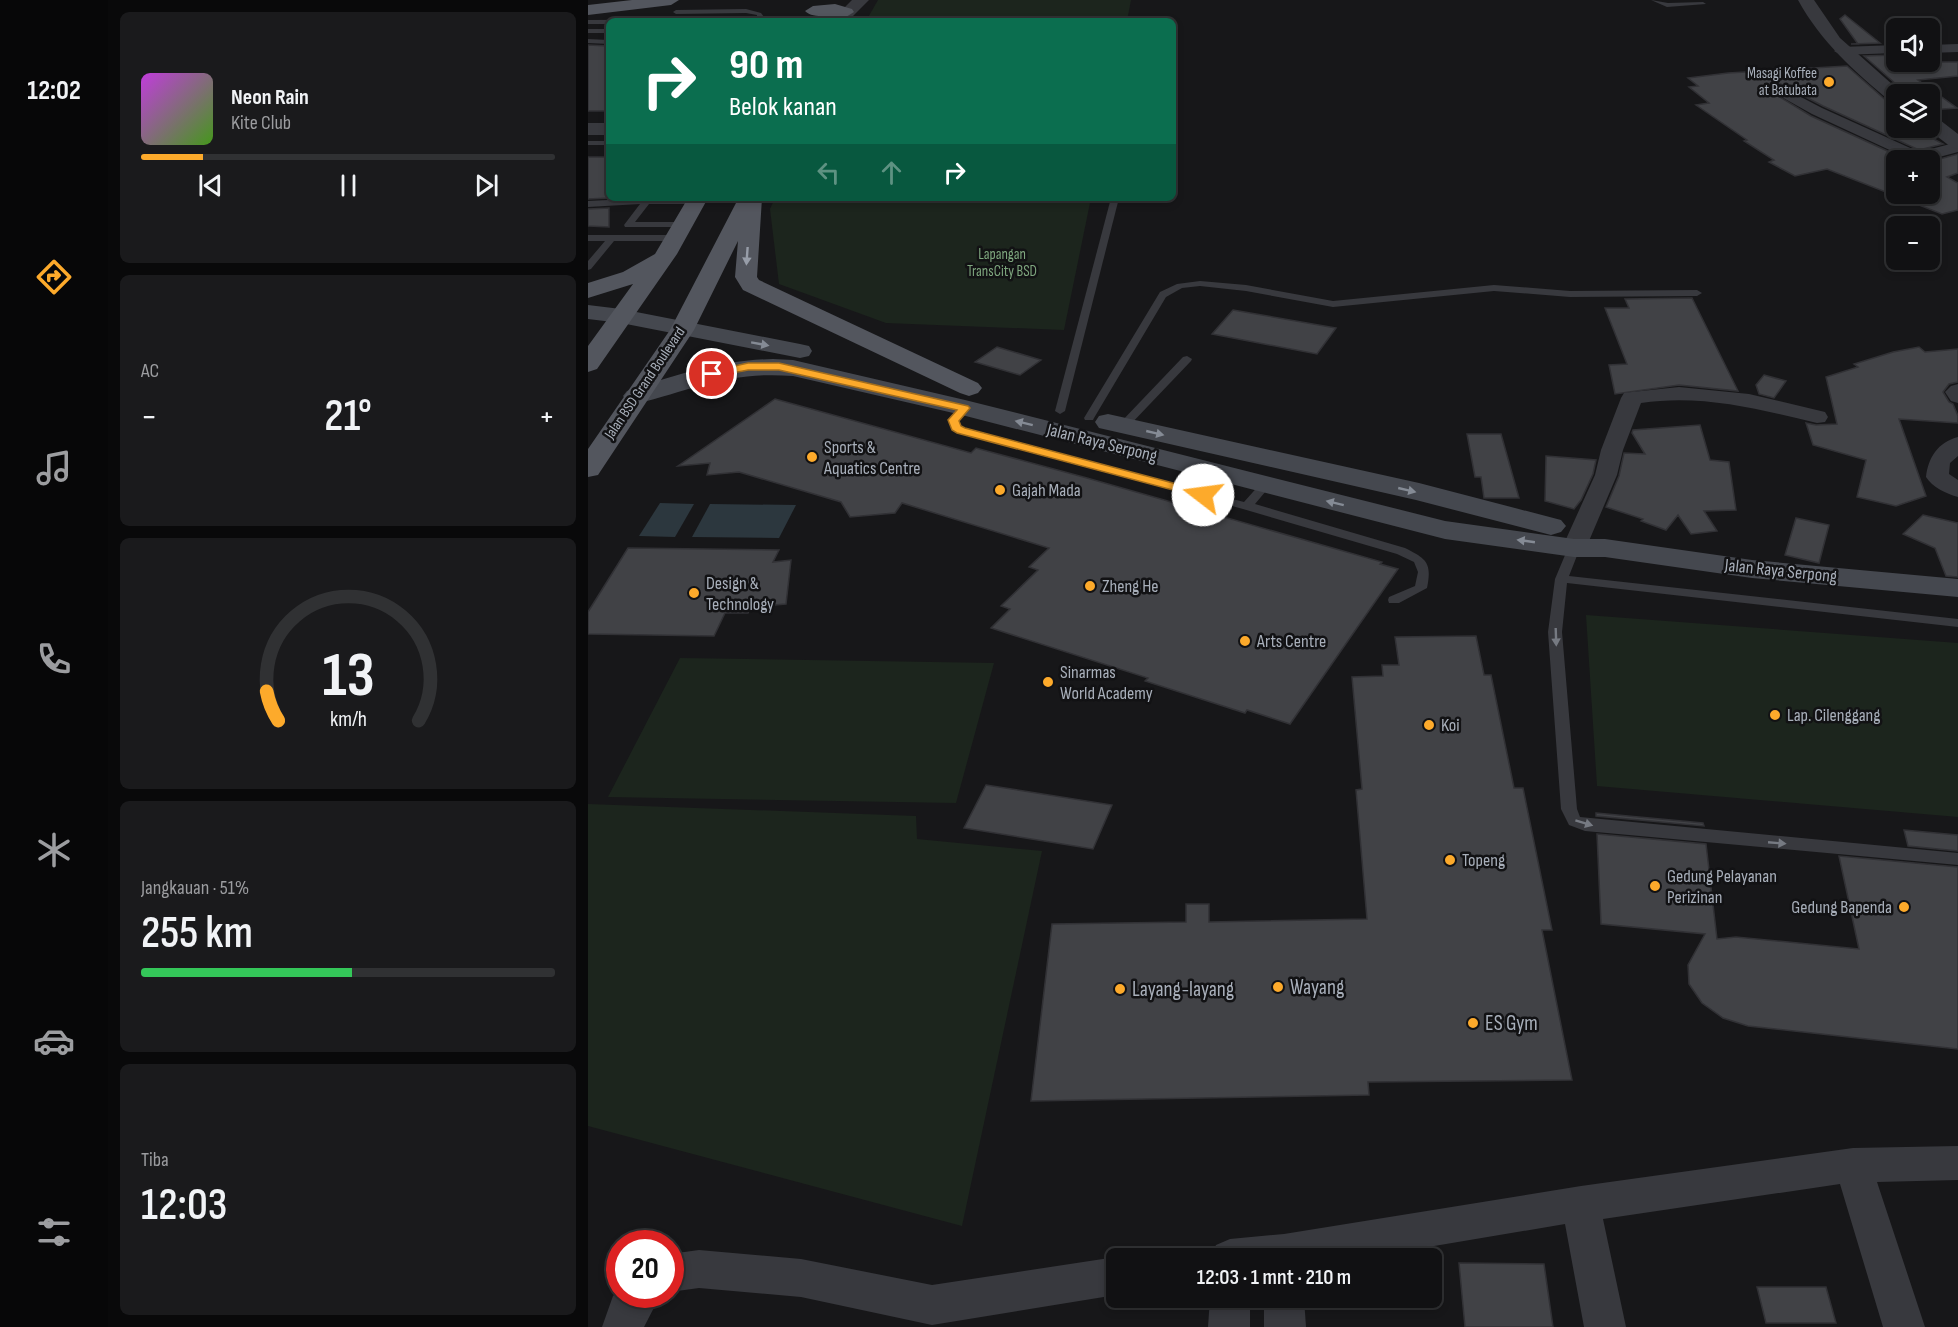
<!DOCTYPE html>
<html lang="id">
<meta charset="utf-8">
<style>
:root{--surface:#111113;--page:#1a1a1c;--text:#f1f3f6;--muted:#9c9da0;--line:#303133;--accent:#fdaa2b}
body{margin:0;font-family:"Sofia Sans Condensed",sans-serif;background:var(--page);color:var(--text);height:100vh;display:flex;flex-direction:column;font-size:22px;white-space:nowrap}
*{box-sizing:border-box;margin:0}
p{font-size:20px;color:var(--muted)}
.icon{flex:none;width:33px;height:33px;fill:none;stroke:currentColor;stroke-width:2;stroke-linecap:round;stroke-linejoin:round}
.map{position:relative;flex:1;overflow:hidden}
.panel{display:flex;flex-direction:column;gap:12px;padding:12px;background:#09090a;width:480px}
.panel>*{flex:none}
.hud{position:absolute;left:18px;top:18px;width:570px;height:183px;border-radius:9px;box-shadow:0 3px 9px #0003,0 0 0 2px var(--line);background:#0b6e4f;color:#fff;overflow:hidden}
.buttons{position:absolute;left:1298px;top:18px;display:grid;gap:12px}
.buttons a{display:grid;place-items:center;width:54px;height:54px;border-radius:9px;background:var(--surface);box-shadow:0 3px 9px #0003,0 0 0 2px var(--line);font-size:30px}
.speed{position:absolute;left:18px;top:1230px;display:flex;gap:12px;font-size:30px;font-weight:700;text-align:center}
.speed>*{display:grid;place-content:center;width:78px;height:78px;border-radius:50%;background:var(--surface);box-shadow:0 3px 9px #0003,0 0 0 2px var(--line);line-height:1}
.speed .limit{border:9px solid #d22;background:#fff;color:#111}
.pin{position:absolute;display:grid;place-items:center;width:51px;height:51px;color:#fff;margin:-26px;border:3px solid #fff;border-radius:50%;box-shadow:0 2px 6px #0007}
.me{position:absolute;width:66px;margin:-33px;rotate:285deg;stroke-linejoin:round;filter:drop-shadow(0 0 4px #0008)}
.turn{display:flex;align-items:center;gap:21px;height:126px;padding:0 24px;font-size:27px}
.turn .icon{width:78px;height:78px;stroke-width:2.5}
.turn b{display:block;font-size:42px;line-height:51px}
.lanes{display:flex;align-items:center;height:57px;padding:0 24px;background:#0003;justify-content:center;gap:30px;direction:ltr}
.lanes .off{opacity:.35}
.big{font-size:45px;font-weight:600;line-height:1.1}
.panel .widget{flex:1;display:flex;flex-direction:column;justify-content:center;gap:9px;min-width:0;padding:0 21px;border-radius:9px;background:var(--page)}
.panel .dial{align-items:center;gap:0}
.dial svg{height:156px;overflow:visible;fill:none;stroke:var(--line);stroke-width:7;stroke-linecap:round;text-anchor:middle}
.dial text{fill:var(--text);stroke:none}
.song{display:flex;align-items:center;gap:18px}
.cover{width:72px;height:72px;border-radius:9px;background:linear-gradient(135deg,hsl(290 70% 55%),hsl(100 70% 35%))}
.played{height:6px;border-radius:3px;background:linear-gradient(90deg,var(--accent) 15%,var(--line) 15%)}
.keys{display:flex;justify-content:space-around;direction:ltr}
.heat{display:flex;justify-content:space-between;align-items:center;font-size:33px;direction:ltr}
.charge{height:9px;border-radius:4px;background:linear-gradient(90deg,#34c759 51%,var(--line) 0)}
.trip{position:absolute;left:518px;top:1248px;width:336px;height:60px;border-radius:9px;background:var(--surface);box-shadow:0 3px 9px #0003,0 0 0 2px var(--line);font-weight:600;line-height:60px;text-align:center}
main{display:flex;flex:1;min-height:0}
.tabs{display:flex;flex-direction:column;width:108px;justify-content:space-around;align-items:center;background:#070708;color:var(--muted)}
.tabs .icon{width:42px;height:42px}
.tabs .active{color:var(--accent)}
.tabs b{font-size:27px;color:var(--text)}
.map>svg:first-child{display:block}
</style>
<main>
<nav class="tabs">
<b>12:02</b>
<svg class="icon active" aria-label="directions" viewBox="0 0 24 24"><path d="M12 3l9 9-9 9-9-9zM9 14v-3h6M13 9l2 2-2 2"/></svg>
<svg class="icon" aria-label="music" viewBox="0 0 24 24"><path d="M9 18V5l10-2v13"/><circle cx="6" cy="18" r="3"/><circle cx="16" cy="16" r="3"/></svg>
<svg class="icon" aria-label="phone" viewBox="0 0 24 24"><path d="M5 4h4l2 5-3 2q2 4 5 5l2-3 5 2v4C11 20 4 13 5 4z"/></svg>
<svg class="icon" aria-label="climate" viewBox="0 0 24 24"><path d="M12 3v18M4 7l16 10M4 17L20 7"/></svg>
<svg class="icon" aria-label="car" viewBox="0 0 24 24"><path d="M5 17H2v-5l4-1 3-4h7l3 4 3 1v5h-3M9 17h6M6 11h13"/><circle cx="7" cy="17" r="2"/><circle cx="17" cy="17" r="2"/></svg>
<svg class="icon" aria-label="filters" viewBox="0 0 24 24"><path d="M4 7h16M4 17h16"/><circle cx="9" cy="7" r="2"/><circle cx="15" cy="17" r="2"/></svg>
</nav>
<section class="panel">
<div class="widget">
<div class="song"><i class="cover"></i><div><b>Neon Rain</b><p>Kite Club</p></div></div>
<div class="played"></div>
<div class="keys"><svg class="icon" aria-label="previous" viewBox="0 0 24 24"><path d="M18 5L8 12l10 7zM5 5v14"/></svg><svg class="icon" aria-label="pause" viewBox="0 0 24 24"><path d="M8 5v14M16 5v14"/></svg><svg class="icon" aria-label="next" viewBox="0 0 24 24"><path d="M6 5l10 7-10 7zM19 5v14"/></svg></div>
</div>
<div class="widget"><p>AC</p>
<div class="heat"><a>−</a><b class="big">21°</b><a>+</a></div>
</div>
<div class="widget dial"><svg viewBox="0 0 100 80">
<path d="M14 69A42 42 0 1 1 86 69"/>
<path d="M14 69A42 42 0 0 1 8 54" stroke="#fdaa2b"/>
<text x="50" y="56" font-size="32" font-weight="700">13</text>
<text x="50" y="72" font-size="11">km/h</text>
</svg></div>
<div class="widget"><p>Jangkauan · 51%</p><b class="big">255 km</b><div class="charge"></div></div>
<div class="widget"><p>Tiba</p><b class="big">12:03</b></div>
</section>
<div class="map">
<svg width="1370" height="1327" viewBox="0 0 1370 1327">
<rect width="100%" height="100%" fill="#171719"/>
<g fill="#1c251d">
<polygon points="290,0 543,0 539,21 278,21"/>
<polygon points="187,198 503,198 476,330 298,323 191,284 182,209"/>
<polygon points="998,615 1370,643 1370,817 1009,786"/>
<polygon points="92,658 406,663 368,803 20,797"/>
<polygon points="0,804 328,816 329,839 454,851 374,1226 0,1126"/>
</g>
<g fill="#2c373e">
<polygon points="72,503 106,504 87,537 51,536"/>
<polygon points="122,504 208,505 191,538 104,537"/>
</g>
<g fill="#414246" stroke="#313135" stroke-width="1.5">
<polygon points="1257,15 1292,43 1263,44 1270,44 1252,19"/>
<polygon points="0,45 21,46 21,111 0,111"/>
<polygon points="1307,55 1308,62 1370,62 1370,76 1330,80 1369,108 1341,110 1341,94 1316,94 1316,91 1276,56"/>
<polygon points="1259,66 1301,103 1308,104 1308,111 1297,112 1308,116 1308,128 1335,128 1343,135 1340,136 1355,144 1331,150 1235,106 1187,81 1178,85 1177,88 1223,116 1319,160 1308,160 1308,194 1341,194 1341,162 1370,154 1370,173 1359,177 1370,183 1370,210 1354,214 1239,169 1207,176 1181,162 1186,160 1156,141 1159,140 1108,105 1121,103 1101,87 1110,86 1100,78 1140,73"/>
<polygon points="0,157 21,157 21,198 0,199"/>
<polygon points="21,208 21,227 0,226 0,209"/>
<polygon points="1104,298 1150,391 1091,385 1027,394 1021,365 1039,364 1017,308 1041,308 1037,299"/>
<polygon points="645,310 748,328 729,354 624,334"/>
<polygon points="409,347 453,360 432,375 387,362"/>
<polygon points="1331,347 1337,352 1370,349 1370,382 1361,384 1355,392 1361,402 1365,404 1370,416 1370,423 1311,419 1338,496 1308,506 1269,497 1278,460 1225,445 1218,423 1228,425 1249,424 1238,377 1270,367 1266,364 1305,352"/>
<polygon points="1176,375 1198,381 1186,398 1171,394 1168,385"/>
<polygon points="187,399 383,453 388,448 499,478 794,562 792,564 810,569 702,724 659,710 657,713 557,681 560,678 403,628 422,609 413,606 450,570 441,567 461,548 314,503 307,513 262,517 253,502 151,472 119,475 122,463 90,466"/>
<polygon points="1112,425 1122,460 1141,462 1148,510 1116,511 1129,531 1103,534 1090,515 1078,530 1053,521 1055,519 1018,507 1031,476 1036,453 1057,454 1044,433 1045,430"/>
<polygon points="879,434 913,434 931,498 896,498 893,477 887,477"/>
<polygon points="958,456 1008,460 1005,474 993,500 986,509 957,501"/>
<polygon points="1335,515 1370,523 1370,577 1358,576 1347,548 1315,534"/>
<polygon points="1208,518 1241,525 1231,563 1197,555"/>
<polygon points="40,548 191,550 185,562 203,560 198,604 163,607 160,613 137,613 126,636 0,634 0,612"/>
<polygon points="888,636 896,675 903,675 926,788 935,788 964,930 954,930 984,1080 780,1082 781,1095 443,1101 464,924 598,922 598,904 621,904 621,922 779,919 768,790 774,789 764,677 795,676 794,665 811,665 807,637"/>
<polygon points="398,785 524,805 505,849 376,828"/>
<polygon points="1008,813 1115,823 1116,826 1008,816"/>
<polygon points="1316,830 1370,835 1370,851 1320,846"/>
<polygon points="1009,834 1118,844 1129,939 1148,937 1271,949 1251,856 1370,867 1370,1049 1160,1026 1135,1018 1114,1003 1101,984 1100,965 1117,934 1013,924"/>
<polygon points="871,1263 956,1264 965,1327 877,1327"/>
<polygon points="1169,1287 1238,1287 1248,1323 1178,1323"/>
</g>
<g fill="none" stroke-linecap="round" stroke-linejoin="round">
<g fill="#38393e" fill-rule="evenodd">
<polygon points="1063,0 1080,3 1115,2 1118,4 1079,7"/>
<polygon points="158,9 173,13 176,17 175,21 21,21 21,24 0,24 0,20 169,19 169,15 158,13 88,14 85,12 88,10"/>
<rect x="0" y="29" width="21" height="4"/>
<polygon points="0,39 21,40 21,44 0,43"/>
<rect x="0" y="141" width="21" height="4"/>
<polygon points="59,198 109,198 113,201 109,204 61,204 47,222 98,222 98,226 95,227 37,227 36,225 52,204 0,207 0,201"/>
<polygon points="523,198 531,198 477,411 472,414 467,411"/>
<polygon points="0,235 87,235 91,238 87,241 26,241 3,269 0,270 0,261 17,241 0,241"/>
<polygon points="612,281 658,285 745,301 906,285 982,291 1109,290 1114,293 1109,296 982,297 906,291 745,307 658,291 612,286 594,288 578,297 506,418 505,420 497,420 496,418 572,292 589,284"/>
<polygon points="599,356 604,359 603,361 540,427 532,427 532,423 595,357"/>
<path d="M377,405L382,408L371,421L373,426L377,428L656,502L673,483H681L683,485L667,504L817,548C839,559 844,563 839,588L811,603H801L800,600L801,597L827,586L830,572L826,562L809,554L655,509L364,430L360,420L373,406Z"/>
<polygon points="986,544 992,548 981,576 1370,619 1370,627 979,583 974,632 989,809 992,817 1370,853 1370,865 997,831 981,825 973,809 960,632 967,579 980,548"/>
</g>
<g fill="#38393e" fill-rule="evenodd">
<polygon points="1370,44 1370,52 1341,53 1341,45"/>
<polygon points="1308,45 1308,53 1253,55 1246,51 1253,47"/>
<polygon points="1186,83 1234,108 1331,152 1370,142 1370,152 1340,160 1321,159 1224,114 1181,90 1179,87"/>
<polygon points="1370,384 1370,403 1363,401 1357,392 1363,386"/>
<path d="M1091,387L1161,394L1237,412L1240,417L1237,422L1229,423C1170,409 1114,394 1053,403L1035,450L1029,475L998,548L995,553L986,555L977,553L974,548L1007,475L1013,450L1033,398L1036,393L1044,392Z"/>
<path d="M1370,437V456L1362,463L1361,474L1370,480V497C1359,494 1344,487 1338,477C1340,458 1350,442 1370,437Z"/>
<polygon points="1370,1146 1370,1180 1289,1182 1337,1327 1295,1327 1252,1184 1015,1219 1038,1327 996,1327 977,1224 775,1258 622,1258 628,1245 642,1239 696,1234 993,1186 1265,1148"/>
<polygon points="111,1250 213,1259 344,1285 528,1257 533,1258 528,1258 528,1295 344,1325 213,1297 111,1288 82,1292 82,1254"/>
<polygon points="32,1289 32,1294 73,1294 56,1327 14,1327 25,1296"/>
<polygon points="622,1298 662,1298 662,1327 620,1327"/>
<polygon points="676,1298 716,1298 718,1327 676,1327"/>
</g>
<g fill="#38393e" fill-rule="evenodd">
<polygon points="264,0 281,0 263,18 251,18 249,15"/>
<path d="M1210,0H1226L1252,38L1314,93L1308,94V102L1302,101C1266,71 1233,42 1210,0Z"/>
<polygon points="1341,115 1348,117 1370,134 1370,149 1363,147 1338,128 1341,128"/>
<rect x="0" y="123" width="21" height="12"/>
</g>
<g fill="#45484f" fill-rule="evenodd">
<polygon points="0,305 33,309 212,344 221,346 224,351 221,356 212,358 33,323 0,319"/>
<path d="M185,359L205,360L377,400L857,521L986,539H1017L1164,560L1370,579V597L1164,578L1017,557H986L857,539L374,415L205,376C141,371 107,389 48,404L39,401L35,396L39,391C87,375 134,360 185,359Z"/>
<polygon points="520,414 831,483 973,520 978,526 973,532 963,535 828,500 511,428 507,422 511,416"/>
</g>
<g fill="#53565e" fill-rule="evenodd">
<polygon points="44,0 91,0 83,5 0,15 0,5"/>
<path d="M247,4L264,9L266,12L258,17C246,14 226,20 217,11L225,6Z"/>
<polygon points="100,198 120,198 89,254 9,369 0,372 0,346 45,284 0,298 0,283 35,272 67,254"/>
<polygon points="174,198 169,277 171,280 390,383 394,388 390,393 381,396 372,393 155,290 147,277 150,241 106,330 10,475 0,477 0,449 82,330 148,203 153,198"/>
</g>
</g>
<defs><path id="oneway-solid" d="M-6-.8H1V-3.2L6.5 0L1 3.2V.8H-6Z" transform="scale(1.5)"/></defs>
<use fill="#979da8" href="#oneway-solid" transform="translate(159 256) rotate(94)"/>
<g fill="#858b95">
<use href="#oneway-solid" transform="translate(172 344) rotate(10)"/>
<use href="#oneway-solid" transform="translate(436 423) rotate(-166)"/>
<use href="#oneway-solid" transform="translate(567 433) rotate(13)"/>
<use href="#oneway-solid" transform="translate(819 490) rotate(13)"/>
<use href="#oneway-solid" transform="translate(747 503) rotate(-166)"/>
<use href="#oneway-solid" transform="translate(938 541) rotate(-172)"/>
</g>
<g fill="#767a82">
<use href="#oneway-solid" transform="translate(968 637) rotate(88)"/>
<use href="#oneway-solid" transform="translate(996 823) rotate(17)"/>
<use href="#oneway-solid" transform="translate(1189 843) rotate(5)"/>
</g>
<polygon fill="#fdaa2b" stroke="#a46e1c" stroke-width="1.5" points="160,363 191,363 380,406 382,408 371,421 373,426 377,428 619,492 621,495 615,498 369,433 364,430 360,420 369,410 191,370 160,370 124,377 118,374 124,371"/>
<g fill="#fdaa2b" stroke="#121214" stroke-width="2">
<circle cx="1241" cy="82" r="6"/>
<circle cx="224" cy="457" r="6"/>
<circle cx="412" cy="490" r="6"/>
<circle cx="502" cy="586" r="6"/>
<circle cx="106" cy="593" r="6"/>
<circle cx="657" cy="641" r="6"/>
<circle cx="460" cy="682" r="6"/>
<circle cx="1187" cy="715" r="6"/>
<circle cx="841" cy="725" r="6"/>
<circle cx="862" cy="860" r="6"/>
<circle cx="1067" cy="886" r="6"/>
<circle cx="1316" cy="907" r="6"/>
<circle cx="690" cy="987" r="6"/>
<circle cx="532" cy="989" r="6"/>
<circle cx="885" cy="1023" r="6"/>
</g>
<g text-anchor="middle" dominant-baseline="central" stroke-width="5" stroke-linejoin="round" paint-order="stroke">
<g font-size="15" fill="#a8afba" stroke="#121214" text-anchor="end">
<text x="1229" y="73">Masagi Koffee<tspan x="1229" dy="17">at Batubata</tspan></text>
</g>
<g font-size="15" fill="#7ea67e" stroke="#121214">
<text x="414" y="254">Lapangan<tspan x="414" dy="17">TransCity BSD</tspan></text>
</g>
<g font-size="15" fill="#a8afba" stroke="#121214">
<text transform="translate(57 383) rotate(-56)">Jalan BSD Grand Boulevard</text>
</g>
<g font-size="18" fill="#a8afba" stroke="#121214">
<text transform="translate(514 443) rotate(14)">Jalan Raya Serpong</text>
<text transform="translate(1193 571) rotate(6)">Jalan Raya Serpong</text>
</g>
<g font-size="18" fill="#a8afba" stroke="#121214" text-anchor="start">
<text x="236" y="447">Sports &amp;<tspan x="236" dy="21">Aquatics Centre</tspan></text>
<text x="424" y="490">Gajah Mada</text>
<text x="118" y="583">Design &amp;<tspan x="118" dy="21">Technology</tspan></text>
<text x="514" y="586">Zheng He</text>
<text x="669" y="641">Arts Centre</text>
<text x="472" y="672">Sinarmas<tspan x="472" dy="21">World Academy</tspan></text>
<text x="1199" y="715">Lap. Cilenggang</text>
<text x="853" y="725">Koi</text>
<text x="874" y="860">Topeng</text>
<text x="1079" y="876">Gedung Pelayanan<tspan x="1079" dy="21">Perizinan</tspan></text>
<text x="1304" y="907" text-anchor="end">Gedung Bapenda</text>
</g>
<g font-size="21" fill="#a8afba" stroke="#121214" text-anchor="start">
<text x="702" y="987">Wayang</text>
<text x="544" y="989">Layang-layang</text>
<text x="897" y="1023">ES Gym</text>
</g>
</g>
</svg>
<div class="buttons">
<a><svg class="icon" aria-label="sound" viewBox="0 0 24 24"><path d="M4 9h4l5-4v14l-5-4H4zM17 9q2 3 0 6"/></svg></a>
<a><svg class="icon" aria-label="layers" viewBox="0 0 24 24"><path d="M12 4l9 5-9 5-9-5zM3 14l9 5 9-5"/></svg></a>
<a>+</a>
<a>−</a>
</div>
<div class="speed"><div class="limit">20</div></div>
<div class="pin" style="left:124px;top:374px;background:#d93025"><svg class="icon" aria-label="arrive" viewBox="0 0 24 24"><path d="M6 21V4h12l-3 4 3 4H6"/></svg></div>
<svg class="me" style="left:615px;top:495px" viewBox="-20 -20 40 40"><circle r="19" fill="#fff"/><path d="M0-13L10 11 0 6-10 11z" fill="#fdaa2b"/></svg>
<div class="trip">12:03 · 1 mnt · 210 m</div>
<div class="hud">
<div class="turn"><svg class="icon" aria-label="right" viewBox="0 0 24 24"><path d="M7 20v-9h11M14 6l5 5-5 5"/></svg><div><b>90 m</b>Belok kanan</div></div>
<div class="lanes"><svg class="icon off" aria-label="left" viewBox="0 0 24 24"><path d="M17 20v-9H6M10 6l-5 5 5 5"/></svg><svg class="icon off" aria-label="ahead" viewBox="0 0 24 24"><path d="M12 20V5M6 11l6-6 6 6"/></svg><svg class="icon" aria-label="right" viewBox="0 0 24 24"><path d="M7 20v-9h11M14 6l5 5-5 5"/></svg></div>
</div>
</div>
</main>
